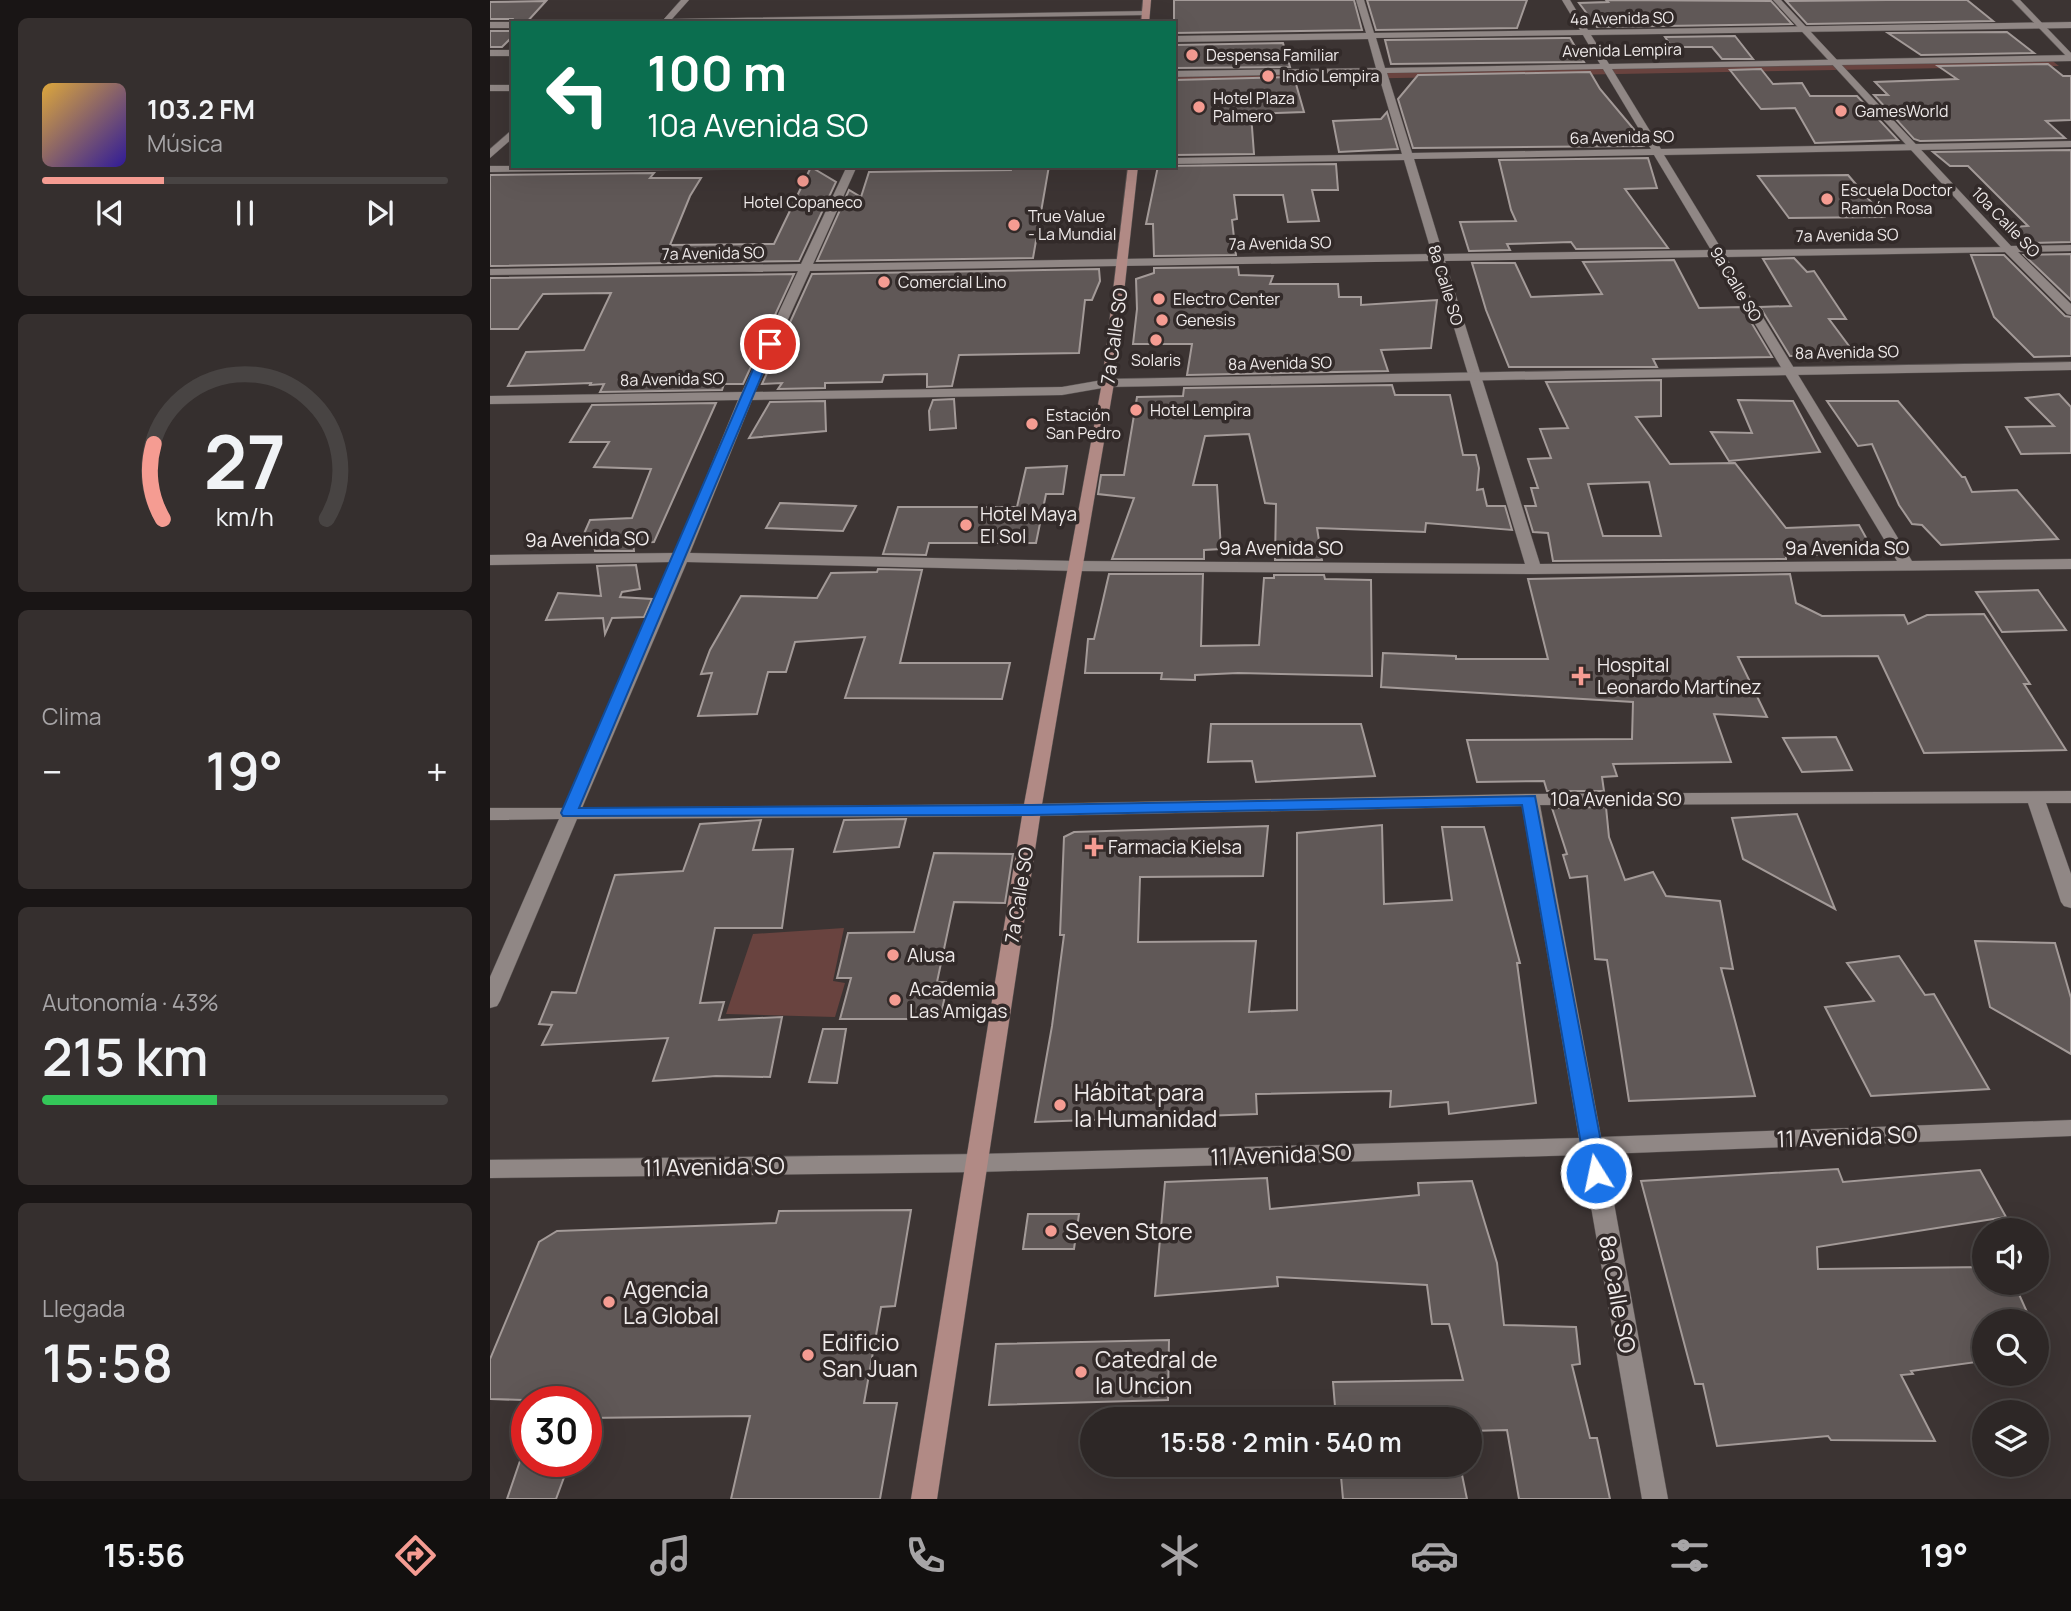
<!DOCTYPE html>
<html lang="es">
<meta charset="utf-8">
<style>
:root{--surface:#2d2726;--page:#352f2e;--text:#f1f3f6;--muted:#a7a5a7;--line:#484443;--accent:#f59c92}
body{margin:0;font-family:Manrope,sans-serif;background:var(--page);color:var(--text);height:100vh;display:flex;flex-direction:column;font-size:26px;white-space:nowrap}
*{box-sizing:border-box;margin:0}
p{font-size:23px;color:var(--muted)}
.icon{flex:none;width:38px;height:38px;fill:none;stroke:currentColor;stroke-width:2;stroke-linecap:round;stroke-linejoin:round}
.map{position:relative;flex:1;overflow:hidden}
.drawer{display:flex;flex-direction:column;gap:18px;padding:18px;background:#191515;width:490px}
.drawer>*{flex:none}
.banner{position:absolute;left:21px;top:21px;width:665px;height:147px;border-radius:0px;box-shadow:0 7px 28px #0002,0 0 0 2px var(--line);background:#0b6e4f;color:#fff;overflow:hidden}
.buttons{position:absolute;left:1482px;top:1218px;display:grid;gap:14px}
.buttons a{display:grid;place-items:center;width:77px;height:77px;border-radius:50%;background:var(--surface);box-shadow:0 7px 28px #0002,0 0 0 2px var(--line);font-size:35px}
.speed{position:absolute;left:21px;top:1386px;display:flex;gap:14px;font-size:35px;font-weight:700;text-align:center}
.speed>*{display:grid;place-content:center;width:91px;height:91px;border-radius:50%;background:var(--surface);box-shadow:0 7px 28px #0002,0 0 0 2px var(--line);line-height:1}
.speed .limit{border:10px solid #d22;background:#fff;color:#111}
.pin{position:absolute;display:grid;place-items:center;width:60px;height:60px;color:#fff;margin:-30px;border:4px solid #fff;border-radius:50%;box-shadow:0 2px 7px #0007}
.me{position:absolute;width:77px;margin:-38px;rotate:350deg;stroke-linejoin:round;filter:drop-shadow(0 0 5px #0008)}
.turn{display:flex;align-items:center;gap:24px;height:147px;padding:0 21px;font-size:32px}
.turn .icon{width:91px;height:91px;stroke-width:2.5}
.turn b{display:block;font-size:49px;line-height:60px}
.big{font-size:52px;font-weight:600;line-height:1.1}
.drawer .tile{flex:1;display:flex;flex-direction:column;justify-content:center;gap:10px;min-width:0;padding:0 24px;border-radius:10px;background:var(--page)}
.drawer .dial{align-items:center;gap:0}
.dial svg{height:182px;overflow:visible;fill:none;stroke:var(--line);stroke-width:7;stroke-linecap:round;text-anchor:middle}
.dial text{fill:var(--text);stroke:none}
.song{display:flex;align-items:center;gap:21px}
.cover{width:84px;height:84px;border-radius:10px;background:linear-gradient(135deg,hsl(40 70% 55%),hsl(250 70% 35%))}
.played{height:7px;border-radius:4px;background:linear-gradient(90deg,var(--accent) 30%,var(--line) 30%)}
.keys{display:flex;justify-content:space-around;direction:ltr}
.heat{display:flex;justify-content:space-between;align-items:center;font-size:38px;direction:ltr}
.charge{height:10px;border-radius:5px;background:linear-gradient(90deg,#34c759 43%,var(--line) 0)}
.trip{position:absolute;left:590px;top:1407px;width:402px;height:70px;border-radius:35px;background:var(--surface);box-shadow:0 7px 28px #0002,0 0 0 2px var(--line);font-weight:600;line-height:70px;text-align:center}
.menu{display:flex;height:112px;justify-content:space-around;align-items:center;background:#12100f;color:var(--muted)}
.menu .icon{width:49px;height:49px}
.menu .selected{color:var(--accent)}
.menu b{font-size:32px;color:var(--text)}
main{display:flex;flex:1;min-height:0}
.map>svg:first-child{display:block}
</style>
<main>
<section class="drawer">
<div class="tile">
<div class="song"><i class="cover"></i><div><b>103.2 FM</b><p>Música</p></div></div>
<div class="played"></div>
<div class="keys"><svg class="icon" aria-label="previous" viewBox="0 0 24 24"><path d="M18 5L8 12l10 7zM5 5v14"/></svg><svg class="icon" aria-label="pause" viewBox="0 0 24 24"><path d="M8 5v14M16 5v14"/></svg><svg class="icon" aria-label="next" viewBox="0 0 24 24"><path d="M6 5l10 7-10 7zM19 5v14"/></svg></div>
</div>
<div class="tile dial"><svg viewBox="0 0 100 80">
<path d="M14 69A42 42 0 1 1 86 69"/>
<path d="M14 69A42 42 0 0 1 10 36" stroke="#f59c92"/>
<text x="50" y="56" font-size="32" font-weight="700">27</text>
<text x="50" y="72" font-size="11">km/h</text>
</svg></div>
<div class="tile"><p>Clima</p>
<div class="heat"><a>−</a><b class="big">19°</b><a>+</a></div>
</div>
<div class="tile"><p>Autonomía · 43%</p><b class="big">215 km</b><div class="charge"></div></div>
<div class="tile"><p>Llegada</p><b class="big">15:58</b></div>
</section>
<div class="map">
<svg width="1581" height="1499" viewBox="0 0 1581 1499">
<rect width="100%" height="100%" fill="#3c3433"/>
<g fill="#69433f">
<polygon points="1560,59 1569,66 684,82 684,75"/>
<polygon points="354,928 343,981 355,983 345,1017 236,1014 263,934"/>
</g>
<g fill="#605857" stroke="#a39a98" stroke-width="2" fill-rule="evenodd">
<polygon points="684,0 864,0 872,30 684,33"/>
<polygon points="877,0 1037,0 1027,28 886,30"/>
<polygon points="1116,0 1281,1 1302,24 1107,27 1089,3 1118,2"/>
<polygon points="1398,0 1477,0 1503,21 1317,24 1296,1"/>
<polygon points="56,1 36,23 26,23 23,19 0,19 0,2"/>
<polygon points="0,31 23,31 23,36 12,47 0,47"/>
<polygon points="1517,32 1544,53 1431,55 1398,33"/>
<polygon points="1245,36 1263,59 1232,59 1222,47 1182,47 1175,37"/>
<polygon points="1074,38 1080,38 1094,62 901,64 895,40"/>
<polygon points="793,43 800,67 684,68 684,45"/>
<polygon points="1558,64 1573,76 1581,76 1581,120 1556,121 1575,138 1430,141 1424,139 1384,95 1398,95 1385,82 1467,79 1448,66"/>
<polygon points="1271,69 1283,84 1312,83 1320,96 1367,96 1408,140 1325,143 1305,108 1271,109 1240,70"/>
<polygon points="1100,72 1110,89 1152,139 1154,146 923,148 908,99 928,75"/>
<polygon points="804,77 814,112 761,114 764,154 684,155 684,80"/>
<polygon points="897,112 908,149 849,152 843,121 891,119"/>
<polygon points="1581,150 1581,242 1542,243 1522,227 1538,226 1478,166 1460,166 1443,152"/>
<polygon points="1158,158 1167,188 1135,189 1178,248 1086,249 1081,242 1017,244 1020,250 979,251 970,222 1026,221 1021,210 1009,160"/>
<polygon points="846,164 848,190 822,190 829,221 798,222 793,195 744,195 747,219 742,220 746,255 664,256 663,224 656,224 668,166"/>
<polygon points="522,166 559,166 543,258 327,261 359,190 371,197 379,172 521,170"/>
<polygon points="321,167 346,182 309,261 0,266 0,175 164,173 160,178 211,178 200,196 180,245 284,244"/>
<polygon points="1358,175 1394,217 1299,218 1268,176"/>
<polygon points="1581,254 1581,300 1534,255"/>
<polygon points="1481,255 1514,255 1575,316 1581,317 1581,356 1544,357 1504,317"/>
<polygon points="1304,258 1317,272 1324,271 1356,319 1339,319 1365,354 1300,356 1270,307 1301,306 1273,259"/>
<polygon points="1184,260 1209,308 1252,307 1282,357 1163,359 1167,367 1019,367 996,310 982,263 1025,263 1041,297 1112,294 1093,262"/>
<polygon points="748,267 749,275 783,276 780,284 848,284 849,297 871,297 871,305 947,300 941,348 891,350 898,371 697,375 702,344 643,344 647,309 646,279 664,273 664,268"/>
<polygon points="609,269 610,281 602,300 595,300 589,353 469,355 462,386 437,387 437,374 394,375 392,382 335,383 335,388 288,389 292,383 272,384 322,274"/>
<polygon points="304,274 253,384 234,384 232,390 110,392 114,384 100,385 101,383 18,386 36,352 94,350 121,293 53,294 28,329 0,329 0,278"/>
<path d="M1171,380V416L1146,417L1180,464L1245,463L1296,528L1369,525L1384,552L1296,556V559L1063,561L1058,533L1043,532L1035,506H1046L1041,488H1048L1038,459L1061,458L1050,429L1078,428L1056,382ZM1159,482L1171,536H1113L1098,484Z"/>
<polygon points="902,385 905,395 960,395 973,455 986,455 989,468 987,490 993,489 997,506 1015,506 1022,530 936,523 935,532 827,528 832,560 785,560 786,504 775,503 759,434 715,436 703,485 727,485 731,549 714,550 714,559 622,559 644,498 608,494 611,475 634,475 647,397 693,396 694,388"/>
<polygon points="1569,394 1581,407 1581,453 1531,454 1516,427 1564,426 1536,398"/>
<polygon points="464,399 466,428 440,430 439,411 443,400"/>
<polygon points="1248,400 1303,401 1330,452 1239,461 1221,432 1262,433"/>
<polygon points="335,401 336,431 259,438 280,402"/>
<polygon points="1337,401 1408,401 1472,477 1475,477 1482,492 1527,490 1568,539 1451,545 1432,525 1422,524 1409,505 1382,444 1368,446"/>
<polygon points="226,403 164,542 143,543 144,551 105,551 104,545 89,545 100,520 142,518 161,469 104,467 119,442 80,442 102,405"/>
<polygon points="577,466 573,494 556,494 546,543 439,543 436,555 393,554 408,507 527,507 536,468"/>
<polygon points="290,503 366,506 353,531 276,528"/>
<polygon points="146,565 150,589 132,592 130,597 162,599 154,617 122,618 115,634 113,618 56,620 68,593 111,596 107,566"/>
<polygon points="388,569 432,570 410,663 520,663 512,699 355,698 375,637 305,642 296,672 278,672 267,714 208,716 222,673 211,674 220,650 251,596 327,598 341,573 387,572"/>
<polygon points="619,574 713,574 711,646 769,645 774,578 784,578 784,575 834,575 835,579 881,580 882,676 748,673 705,675 705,680 671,679 672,673 595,673 598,639 604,639"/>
<polygon points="1300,574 1306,603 1332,616 1414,615 1418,624 1437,615 1494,614 1540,684 1534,684 1576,750 1434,753 1388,656 1248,657 1277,717 1224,714 1241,762 1123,764 1127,776 1112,777 1114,791 1057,791 1054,781 987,782 977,740 1142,739 1143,702 891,687 893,653 966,656 966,659 1058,659 1038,579"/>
<polygon points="1548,590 1576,630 1512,632 1486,592"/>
<polygon points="721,724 871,724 885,776 766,782 762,761 718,762"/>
<polygon points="1346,737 1362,770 1312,772 1293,738"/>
<polygon points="1116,807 1119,837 1135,880 1163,872 1176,896 1230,901 1243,969 1231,968 1265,1096 1139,1101 1117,960 1105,959 1097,876 1080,878 1073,855 1077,854 1062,808"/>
<polygon points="1307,814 1345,909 1253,859 1242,818"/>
<polygon points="416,819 409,847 344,852 354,820"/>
<polygon points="271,820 263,850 303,849 292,928 225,928 210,1003 234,1002 229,1020 292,1017 280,1077 226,1076 163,1081 178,1038 52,1045 62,1025 49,1024 62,992 86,993 125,875 193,871 210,824"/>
<polygon points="892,825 894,904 962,900 952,827 994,827 1030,963 1027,963 1046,1103 959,1114 958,1102 900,1107 901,1091 766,1094 767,1114 545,1122 562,1026 574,935 570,935 574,837 584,832 778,826 773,876 650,877 648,942 766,941 759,1012 807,1010 807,833"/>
<polygon points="444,853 523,854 515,903 464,902 447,982 458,982 450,1019 350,1019 361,978 347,978 358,933 424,932"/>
<polygon points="1485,941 1565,943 1581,998 1581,1054 1500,1007"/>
<polygon points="1409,956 1435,995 1444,994 1499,1089 1381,1096 1335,1007 1384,1001 1357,963"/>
<polygon points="333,1029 356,1029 347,1083 319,1082"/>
<polygon points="1348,1169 1353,1182 1490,1170 1516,1217 1327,1247 1328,1269 1494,1267 1494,1283 1524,1283 1541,1321 1494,1321 1494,1361 1421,1371 1423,1374 1411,1375 1445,1441 1341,1440 1338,1436 1227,1446 1213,1384 1205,1384 1151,1181"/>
<polygon points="777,1178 780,1209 929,1195 928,1183 982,1181 1007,1263 1014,1325 1086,1327 1090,1364 1082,1365 1100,1438 1107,1438 1120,1499 1029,1499 1017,1430 980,1431 980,1419 846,1419 843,1382 973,1380 959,1324 942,1324 937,1285 787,1277 788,1286 665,1296 675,1182"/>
<polygon points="421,1210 405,1306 391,1307 374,1403 407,1403 390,1499 241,1499 260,1416 96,1418 96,1402 0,1399 0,1359 49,1242 67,1231 286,1223 289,1211"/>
<polygon points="538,1214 589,1214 584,1249 533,1249"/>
<polygon points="679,1340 678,1400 499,1405 506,1344"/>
<polygon points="30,1461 80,1461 66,1499 17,1499"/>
<polygon points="850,1465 970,1465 977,1499 853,1499"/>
</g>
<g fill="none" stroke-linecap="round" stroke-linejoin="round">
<defs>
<g id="minor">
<polygon points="191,0 199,0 182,19 656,11 660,13 656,15 119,23 173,20"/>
<path d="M866,0H874L884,33L1090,30L1072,0H1080L1098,30L1581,22V28L1101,35L1119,64L1581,55V61L1122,69L1171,149L1581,141V147L1174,155L1232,250L1522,247V251L1518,252L1236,257L1422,561L1581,559V569L1044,574L586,571L197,562L92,808L542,804L1040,794L1581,791V803H1556L1581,874V908L1574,906L1571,902L1538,803L1050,805L1111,1137L1581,1120V1136L1115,1154L1178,1499H1152L1092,1155L488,1172L480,1169L477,1163L480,1157L488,1154L1089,1138L1032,806L542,816L87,819L10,1001L7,1006L0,1008V977L69,819L0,820V808H74L181,562L0,565V555L185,553L248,400L0,404V396L252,392L308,271L0,275V269L311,264L357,166H367L323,264L942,254L914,160L684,164V158L912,154L888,73L684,77V71L886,68L878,39L684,42V36L876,33ZM1093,35L1110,64L895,68L886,38ZM1113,69L1161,149L922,153L897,73ZM1164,155L1221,250L953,254L924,159ZM1225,257L1407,561L1050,564L955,261ZM944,261L1035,564L586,561L200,553L262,400L572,395L618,387L624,383L618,379L572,387L265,392L320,271Z"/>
<polygon points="0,22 23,22 24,23 23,28 0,28"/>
<rect x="0" y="50" width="23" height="6"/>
<rect x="0" y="85" width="23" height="6"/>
<polygon points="23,129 23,138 0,158 0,149"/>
</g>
<g id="tertiary">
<polygon points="1283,0 1291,0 1521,246 1581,245 1581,251 1528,252 1581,304 1581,315 1577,314 1514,251"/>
<polygon points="1522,0 1530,0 1581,53 1581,61"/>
<polygon points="0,166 290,166 285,169 0,172"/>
<polygon points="1581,362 1581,370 618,387 612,383 618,379"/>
<polygon points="488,1154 496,1157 499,1163 496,1169 488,1172 0,1178 0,1160"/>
</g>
<g id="secondary">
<polygon points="653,0 661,0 659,23 651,23"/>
<polygon points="638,166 648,166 624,383 551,810 447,1499 421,1499 533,810 612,383"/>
</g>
</defs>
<use href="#minor" stroke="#585251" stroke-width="1"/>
<use href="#tertiary" stroke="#585251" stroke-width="1"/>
<use href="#secondary" stroke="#585251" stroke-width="1"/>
<use href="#minor" fill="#908785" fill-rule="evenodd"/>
<use href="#tertiary" fill="#908785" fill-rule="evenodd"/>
<use href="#secondary" fill="#b18a85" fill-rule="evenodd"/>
</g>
<polygon fill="#1a73e8" stroke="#114b97" stroke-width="2" points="280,341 285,344 89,808 542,805 1045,796 1117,1173 1114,1178 1106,1181 1099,1178 1096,1173 1032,805 542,815 73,816 71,813 274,344"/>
<g fill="#f59c92" stroke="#322a29" stroke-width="2.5">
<circle cx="702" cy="55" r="7"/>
<circle cx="778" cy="76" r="7"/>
<circle cx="709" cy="107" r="7"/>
<circle cx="1351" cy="111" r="7"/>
<circle cx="313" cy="181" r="7"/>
<circle cx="1337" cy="199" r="7"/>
<circle cx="524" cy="225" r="7"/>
<circle cx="394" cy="282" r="7"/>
<circle cx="669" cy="299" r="7"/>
<circle cx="672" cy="320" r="7"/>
<circle cx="666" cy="340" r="7"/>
<circle cx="646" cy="410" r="7"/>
<circle cx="542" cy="424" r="7"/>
<circle cx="476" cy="525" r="7"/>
<path d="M1087.5 665.5h7v7h7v7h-7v7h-7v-7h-7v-7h7z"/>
<path d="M600.5 836.5h7v7h7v7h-7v7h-7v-7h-7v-7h7z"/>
<circle cx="403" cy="955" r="7"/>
<circle cx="405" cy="1000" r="7"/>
<circle cx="570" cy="1105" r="7"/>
<circle cx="561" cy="1231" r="7"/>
<circle cx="119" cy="1302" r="7"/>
<circle cx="318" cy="1355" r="7"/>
<circle cx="591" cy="1372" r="7"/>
</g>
<g text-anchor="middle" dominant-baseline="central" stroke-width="7" stroke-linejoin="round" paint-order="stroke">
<g font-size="16" fill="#efeaea" stroke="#322a29">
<text transform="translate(1132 18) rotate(-1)">4a Avenida SO</text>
<text transform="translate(1132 50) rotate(-1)">Avenida Lempira</text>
<text transform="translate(1132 137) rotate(-1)">6a Avenida SO</text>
<text transform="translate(1516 222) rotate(46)">10a Calle SO</text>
<text transform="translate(1357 235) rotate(-1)">7a Avenida SO</text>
<text transform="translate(790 243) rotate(-1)">7a Avenida SO</text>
<text transform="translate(223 253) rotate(-1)">7a Avenida SO</text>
<text transform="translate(1246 284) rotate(59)">9a Calle SO</text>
<text transform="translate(956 285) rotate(73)">8a Calle SO</text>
<text transform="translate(1357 352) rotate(-1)">8a Avenida SO</text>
<text transform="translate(790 363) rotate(-1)">8a Avenida SO</text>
<text transform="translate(182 379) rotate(-1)">8a Avenida SO</text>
</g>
<g font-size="16" fill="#efeaea" stroke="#322a29" text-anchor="start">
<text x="716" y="55">Despensa Familiar</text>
<text x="792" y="76">Indio Lempira</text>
<text x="723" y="98">Hotel Plaza<tspan x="723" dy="18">Palmero</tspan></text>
<text x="1365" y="111">GamesWorld</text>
<text x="1351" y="190">Escuela Doctor<tspan x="1351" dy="18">Ramón Rosa</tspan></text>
<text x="313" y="202" text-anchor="middle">Hotel Copaneco</text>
<text x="538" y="216">True Value<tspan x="538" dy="18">- La Mundial</tspan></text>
<text x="408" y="282">Comercial Lino</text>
<text x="683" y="299">Electro Center</text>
<text x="686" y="320">Genesis</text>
<text x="666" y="360" text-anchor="middle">Solaris</text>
<text x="660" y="410">Hotel Lempira</text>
<text x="556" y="415">Estación<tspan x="556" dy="18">San Pedro</tspan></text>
</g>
<g font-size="19" fill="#efeaea" stroke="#322a29">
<text transform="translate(624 336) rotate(-82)">7a Calle SO</text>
<text transform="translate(97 539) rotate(-1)">9a Avenida SO</text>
<text x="791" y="548">9a Avenida SO</text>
<text x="1357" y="548">9a Avenida SO</text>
<text x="1126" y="799">10a Avenida SO</text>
<text transform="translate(529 895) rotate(-81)">7a Calle SO</text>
</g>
<g font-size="19" fill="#efeaea" stroke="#322a29" text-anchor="start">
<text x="490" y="514">Hotel Maya<tspan x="490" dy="22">El Sol</tspan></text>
<text x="1107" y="665">Hospital<tspan x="1107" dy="22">Leonardo Martínez</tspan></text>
<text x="618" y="847">Farmacia Kielsa</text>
<text x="417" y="955">Alusa</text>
<text x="419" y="989">Academia<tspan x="419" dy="22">Las Amigas</tspan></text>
</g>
<g font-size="23" fill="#efeaea" stroke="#322a29" text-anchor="start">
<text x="584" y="1092">Hábitat para<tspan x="584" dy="26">la Humanidad</tspan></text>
<text x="575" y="1231">Seven Store</text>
<text x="133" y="1289">Agencia<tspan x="133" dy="26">La Global</tspan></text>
<text x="332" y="1342">Edificio<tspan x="332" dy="26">San Juan</tspan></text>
<text x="605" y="1359">Catedral de<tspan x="605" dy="26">la Uncion</tspan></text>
</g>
<g font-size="23" fill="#efeaea" stroke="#322a29">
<text transform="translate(1357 1136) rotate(-2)">11 Avenida SO</text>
<text transform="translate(791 1154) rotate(-2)">11 Avenida SO</text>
<text transform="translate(224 1166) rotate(-1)">11 Avenida SO</text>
<text transform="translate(1128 1294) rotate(80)">8a Calle SO</text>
</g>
</g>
</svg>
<div class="buttons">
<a><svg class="icon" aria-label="sound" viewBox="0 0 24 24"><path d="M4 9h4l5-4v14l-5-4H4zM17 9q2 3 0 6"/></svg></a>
<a><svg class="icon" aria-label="search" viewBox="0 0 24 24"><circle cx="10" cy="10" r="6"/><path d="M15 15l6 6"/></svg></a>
<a><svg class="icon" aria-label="layers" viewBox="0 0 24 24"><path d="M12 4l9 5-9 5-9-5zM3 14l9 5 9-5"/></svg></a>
</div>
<div class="speed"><div class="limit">30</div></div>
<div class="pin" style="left:280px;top:344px;background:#d93025"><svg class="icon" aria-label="arrive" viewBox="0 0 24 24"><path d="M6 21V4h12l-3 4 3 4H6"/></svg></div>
<svg class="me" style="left:1106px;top:1173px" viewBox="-20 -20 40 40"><circle r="17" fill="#1a73e8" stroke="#fff" stroke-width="3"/><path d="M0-11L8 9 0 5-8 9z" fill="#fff"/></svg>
<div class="trip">15:58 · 2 min · 540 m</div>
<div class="banner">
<div class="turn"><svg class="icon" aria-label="left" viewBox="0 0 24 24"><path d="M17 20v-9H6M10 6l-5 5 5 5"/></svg><div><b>100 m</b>10a Avenida SO</div></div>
</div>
</div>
</main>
<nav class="menu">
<b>15:56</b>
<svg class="icon selected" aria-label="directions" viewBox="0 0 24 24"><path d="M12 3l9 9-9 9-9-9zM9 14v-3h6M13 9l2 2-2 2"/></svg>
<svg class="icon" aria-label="music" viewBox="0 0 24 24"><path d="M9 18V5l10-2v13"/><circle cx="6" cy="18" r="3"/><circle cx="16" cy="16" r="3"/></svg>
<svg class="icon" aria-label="phone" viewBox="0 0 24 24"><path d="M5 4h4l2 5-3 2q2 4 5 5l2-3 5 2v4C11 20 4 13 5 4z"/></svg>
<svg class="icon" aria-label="climate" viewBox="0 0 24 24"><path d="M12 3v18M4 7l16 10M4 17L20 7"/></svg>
<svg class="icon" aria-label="car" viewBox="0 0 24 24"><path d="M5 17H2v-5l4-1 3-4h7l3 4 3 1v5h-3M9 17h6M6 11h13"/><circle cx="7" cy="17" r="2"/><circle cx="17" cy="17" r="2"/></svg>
<svg class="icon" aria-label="filters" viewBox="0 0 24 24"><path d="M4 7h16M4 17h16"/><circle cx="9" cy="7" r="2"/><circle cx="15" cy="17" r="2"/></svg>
<b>19°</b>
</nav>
